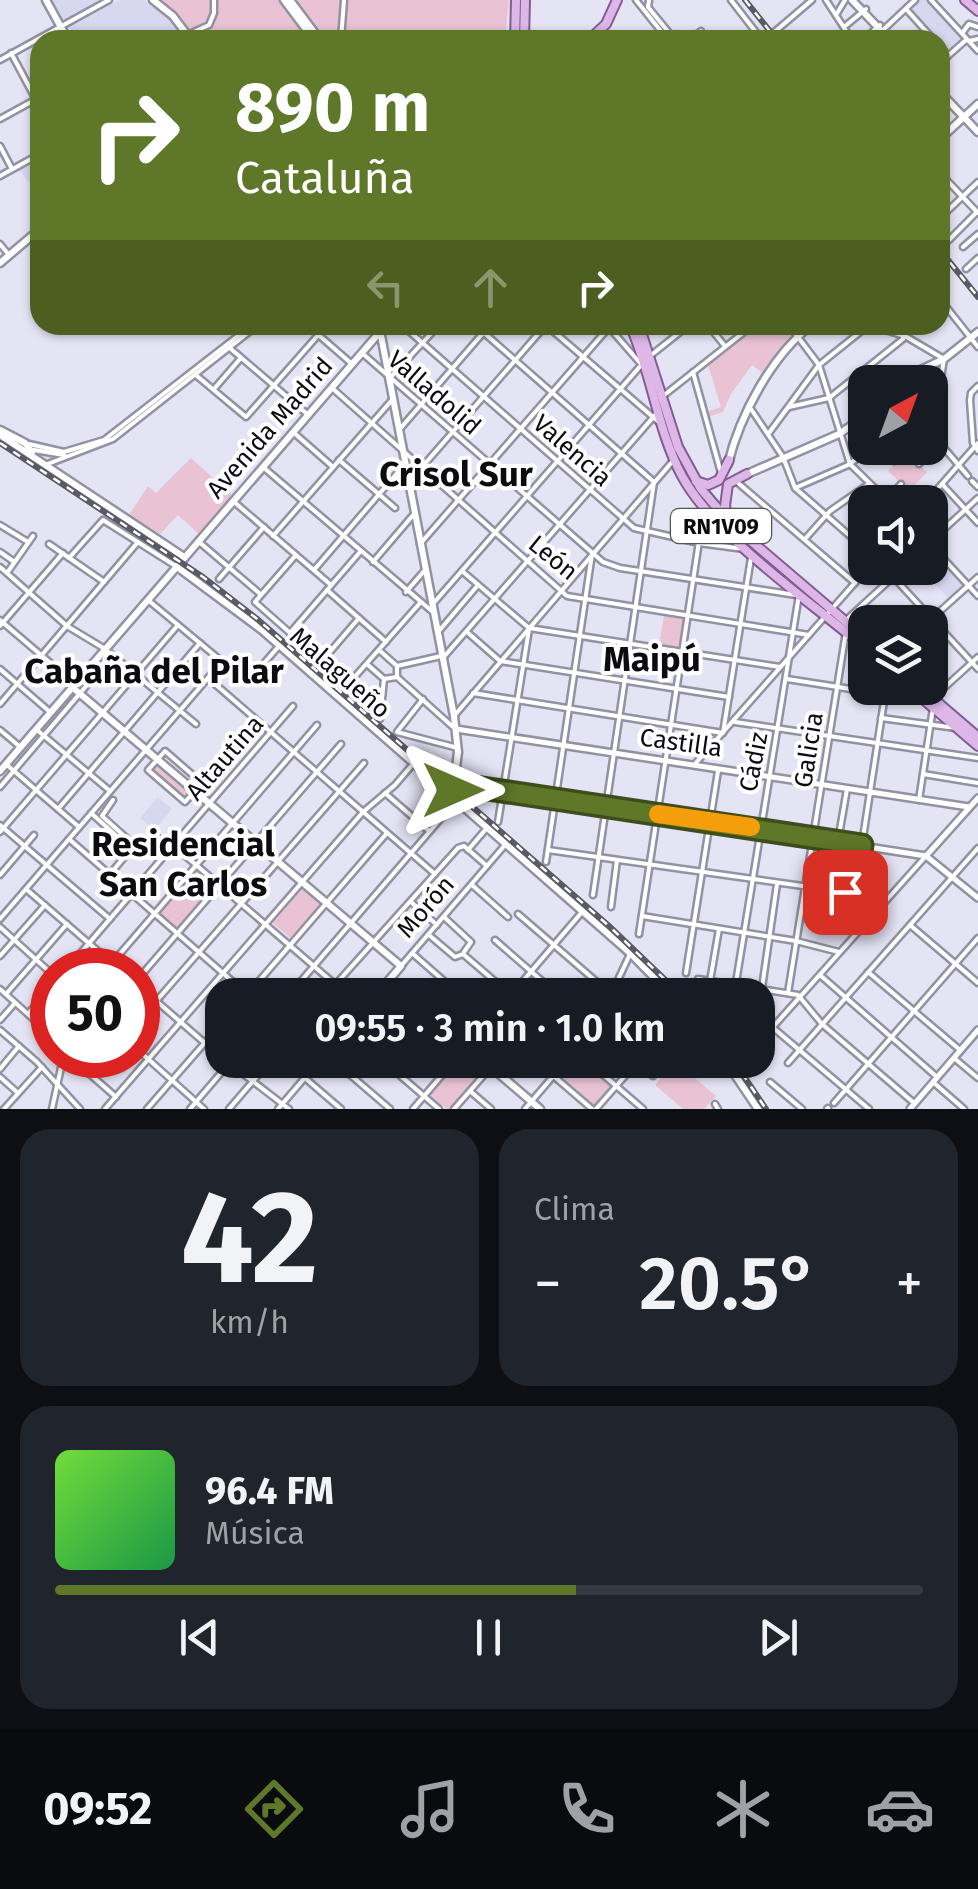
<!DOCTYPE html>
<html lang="es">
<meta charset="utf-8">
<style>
:root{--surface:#171b24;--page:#20242c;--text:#f1f3f6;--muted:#9ea1a6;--line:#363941;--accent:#5f7729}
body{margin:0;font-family:"Fira Sans",sans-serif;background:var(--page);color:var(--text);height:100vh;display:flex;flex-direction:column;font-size:38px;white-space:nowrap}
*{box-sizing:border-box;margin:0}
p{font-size:32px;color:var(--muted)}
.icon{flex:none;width:55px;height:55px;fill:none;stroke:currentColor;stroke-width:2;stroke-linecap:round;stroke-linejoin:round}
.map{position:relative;height:1109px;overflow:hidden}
.details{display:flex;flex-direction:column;gap:20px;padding:20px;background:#0d0f14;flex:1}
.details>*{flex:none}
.guide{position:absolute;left:30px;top:30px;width:920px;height:305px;border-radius:30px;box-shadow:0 2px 8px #0004;background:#5f7729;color:#fff;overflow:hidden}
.needle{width:65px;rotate:41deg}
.tools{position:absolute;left:848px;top:365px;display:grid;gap:20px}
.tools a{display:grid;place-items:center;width:100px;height:100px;border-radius:20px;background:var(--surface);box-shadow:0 2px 8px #0004;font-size:50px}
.speed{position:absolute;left:30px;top:948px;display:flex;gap:20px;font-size:50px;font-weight:700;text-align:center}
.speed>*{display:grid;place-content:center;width:130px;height:130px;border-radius:50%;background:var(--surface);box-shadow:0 2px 8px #0004;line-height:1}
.speed .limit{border:15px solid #d22;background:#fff;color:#111}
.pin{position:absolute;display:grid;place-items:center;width:85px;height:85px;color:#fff;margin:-42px;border-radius:20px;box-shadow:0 5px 15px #0006}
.me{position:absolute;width:110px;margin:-55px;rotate:90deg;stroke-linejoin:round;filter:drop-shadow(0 0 8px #0008)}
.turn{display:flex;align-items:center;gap:35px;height:210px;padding:0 40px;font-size:45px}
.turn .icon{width:130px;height:130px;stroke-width:2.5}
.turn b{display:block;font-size:70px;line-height:85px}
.lanes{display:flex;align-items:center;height:95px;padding:0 40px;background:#0003;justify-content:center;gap:50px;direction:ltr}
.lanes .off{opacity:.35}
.big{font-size:75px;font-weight:600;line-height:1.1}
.details .tile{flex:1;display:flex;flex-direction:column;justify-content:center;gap:15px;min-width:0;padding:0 35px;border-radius:30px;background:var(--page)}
.details .dial{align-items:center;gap:0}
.dial b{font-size:130px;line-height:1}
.song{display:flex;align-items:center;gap:30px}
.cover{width:120px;height:120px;border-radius:15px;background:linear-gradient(135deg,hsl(100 70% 55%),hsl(140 70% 35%))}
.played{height:10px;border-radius:5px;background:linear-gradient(90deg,var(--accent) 60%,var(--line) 60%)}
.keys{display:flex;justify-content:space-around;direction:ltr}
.heat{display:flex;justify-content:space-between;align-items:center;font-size:55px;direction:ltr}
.details .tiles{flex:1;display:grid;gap:20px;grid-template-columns:1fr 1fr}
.tile:last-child{grid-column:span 2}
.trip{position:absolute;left:205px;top:978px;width:570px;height:100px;border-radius:30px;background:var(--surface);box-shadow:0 2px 8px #0004;font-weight:600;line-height:100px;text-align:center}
.menu{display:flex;height:160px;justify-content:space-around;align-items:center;background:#090b0e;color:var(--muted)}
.menu .icon{width:70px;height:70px}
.menu .current{color:var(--accent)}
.menu b{font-size:45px;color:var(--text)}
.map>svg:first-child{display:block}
</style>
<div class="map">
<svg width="978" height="1109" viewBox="0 0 978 1109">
<rect width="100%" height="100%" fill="#e4e4f5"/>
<g fill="#d7d7ef">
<polygon points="51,0 103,0 64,23"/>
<polygon points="120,0 144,0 171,21 184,40 77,40 70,27"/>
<polygon points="918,0 928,0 962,38 947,52 940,40 936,40 908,9"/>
<polygon points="40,155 40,195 17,168"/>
<polygon points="949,570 963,585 950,600 934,583"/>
<polygon points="158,797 172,809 154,830 140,818"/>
</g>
<g fill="#e9c3d4">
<polygon points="158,0 509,0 505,40 195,40 178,17"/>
<polygon points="758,325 783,325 792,336 764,374 752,365 731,394 723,412 708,417 706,412 721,407 708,365"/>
<polygon points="905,452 927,472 909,491 888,471"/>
<polygon points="191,458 233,496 199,534 178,515 160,534 129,515 148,486 156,493"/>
<polygon points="664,616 683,619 678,648 659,645"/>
<polygon points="157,762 191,791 183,799 150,770"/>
<polygon points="198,866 219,884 177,932 156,913"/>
<polygon points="303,888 321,904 290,938 273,923"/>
<polygon points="459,1060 484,1060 490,1065 452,1109 447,1109 429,1094"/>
<polygon points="574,1060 580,1060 611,1086 594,1105 560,1075"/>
<polygon points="675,1061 716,1096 704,1109 683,1109 655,1085"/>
</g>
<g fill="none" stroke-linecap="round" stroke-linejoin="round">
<polyline stroke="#c3c3d3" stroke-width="8" stroke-dasharray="8 4" stroke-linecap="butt" points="721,516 730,530"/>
<defs>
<g id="minor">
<polyline points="636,0 668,40"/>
<polyline points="649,0 648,7 675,40"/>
<polyline points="731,0 762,40"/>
<polyline points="826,0 852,40"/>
<polyline points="931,0 978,51"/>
<polyline points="906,9 934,40"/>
<polyline points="836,15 845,0"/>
<polyline points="844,27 866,9"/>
<polyline points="882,31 915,0"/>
<polyline points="963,32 969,24 978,27"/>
<polyline points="187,35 209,25 214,13 214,0"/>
<polyline points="341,40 344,0"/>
<polyline points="690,40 701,31"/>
<polyline points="765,40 812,0"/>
<polyline points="863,40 880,25"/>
<polyline points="969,41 978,39"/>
<polyline points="940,46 948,56"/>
<polyline points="11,53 40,107"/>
<polyline points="0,60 109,0"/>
<polyline points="940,63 966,40"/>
<polyline points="0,119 40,97"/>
<polyline points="0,146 12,169"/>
<polyline points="940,173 978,213"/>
<polyline points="0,176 40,154"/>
<polyline points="940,218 978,182"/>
<polyline points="949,240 977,212"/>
<polyline points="0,244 9,255"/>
<polyline points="963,247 978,234"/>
<polyline points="966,269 978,258"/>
<polyline points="940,299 978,347"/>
<polyline points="307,325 352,364"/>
<polyline points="371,325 380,332"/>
<polyline points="402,325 634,528 699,543 744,549"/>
<polyline points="475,325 654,482"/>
<polyline points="546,325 660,423"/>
<polyline points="607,325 641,364"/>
<polyline points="708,325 724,345"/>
<polyline points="789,325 819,365 850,464 889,502"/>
<polyline points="869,325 905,336 944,359 932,434 968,476"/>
<polyline points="231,349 307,414"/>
<polyline points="362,353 603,562 620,568 796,595"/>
<polyline points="650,356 689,325"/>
<polyline points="693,372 721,473"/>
<polyline points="197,376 246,417 327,325"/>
<polyline points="390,378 439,325"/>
<polyline points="978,386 971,393 970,400 973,443 978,451"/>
<polyline points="332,388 567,596 809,635"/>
<polyline points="214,389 240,359"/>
<polyline points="663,396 753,325"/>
<polyline points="789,407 829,398 903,339 904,325"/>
<polyline points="751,409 783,457 795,488 865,549"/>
<polyline points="399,430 490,325"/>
<polyline points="293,432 333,467"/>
<polyline points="769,433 819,365 869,325"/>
<polyline points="29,444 64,452 104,440 252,325"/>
<polyline points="883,448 894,461"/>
<polyline points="34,450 64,455"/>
<polyline points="339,460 395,508"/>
<polyline points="919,464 936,445"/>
<polyline points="45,465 113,439 258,325"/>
<polyline points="263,467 433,612"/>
<polyline points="972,481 978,487"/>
<polyline points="409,482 546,325"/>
<polyline points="737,482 855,583"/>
<polyline points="942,484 978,523"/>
<polyline points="795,488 848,465 872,448"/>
<polyline points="233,501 331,585"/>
<polyline points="885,502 901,484"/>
<polyline points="926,502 978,443"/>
<polyline points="930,507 947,525"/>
<polyline points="0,525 28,542"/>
<polyline points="273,536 392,400"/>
<polyline points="853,538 865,525"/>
<polyline points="805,539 830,511 869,484"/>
<polyline points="198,541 259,593"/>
<polyline points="930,542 978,498"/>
<polyline points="49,544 104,582"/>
<polyline points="420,544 611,325"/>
<polyline points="930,544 978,596"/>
<polyline points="0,552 13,561"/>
<polyline points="296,555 255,602 332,670"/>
<polyline points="69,558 103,520 174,565"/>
<polyline points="373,562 414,514"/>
<polyline points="0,567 67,626 105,649 196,724"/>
<polyline points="885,568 978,669"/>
<polyline points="314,570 405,464"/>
<polyline points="462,571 529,628 780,667"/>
<polyline points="7,573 33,536"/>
<polyline points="219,579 264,527"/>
<polyline points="327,590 386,642"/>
<polyline points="406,592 425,570"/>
<polyline points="432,605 643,363"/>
<polyline points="0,620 75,684"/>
<polyline points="845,621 903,568"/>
<polyline points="928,622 978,577"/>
<polyline points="0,626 63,553"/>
<polyline points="439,631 478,585"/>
<polyline points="467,632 500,661 729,697"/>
<polyline points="290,633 360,552"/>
<polyline points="379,650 397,666 397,677"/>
<polyline points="442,659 656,414"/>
<polyline points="323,660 359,618"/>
<polyline points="368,665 384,679 397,677"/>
<polyline points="397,666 441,656"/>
<polyline points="0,669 50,712"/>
<polyline points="259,669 279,646"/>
<polyline points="397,677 453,727"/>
<polyline points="208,678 435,874"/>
<polyline points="787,679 921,700"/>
<polyline points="344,689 420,603"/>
<polyline points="473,693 723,733 751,558"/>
<polyline points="933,698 978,657"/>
<polyline points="423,699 397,732 458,748"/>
<polyline points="0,704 138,542"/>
<polyline points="454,716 672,462"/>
<polyline points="881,718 956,728"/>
<polyline points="380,719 384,679"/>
<polyline points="735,722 978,758"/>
<polyline points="0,730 19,746"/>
<polyline points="37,730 110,791"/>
<polygon points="165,751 202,783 185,802 148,770"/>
<polyline points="7,765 79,827"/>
<polyline points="694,765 868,568"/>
<polyline points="923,774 978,783"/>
<polyline points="0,787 93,678"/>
<polyline points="385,793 429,831"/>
<polyline points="113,800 102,816 141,851 146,850 157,837"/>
<polyline points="919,800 933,708"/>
<polyline points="424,803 439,786"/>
<polyline points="58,809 200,643"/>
<polyline points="91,813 131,849 111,873"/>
<polyline points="498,822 529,629"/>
<polyline points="0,825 110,919"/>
<polyline points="0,832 178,625"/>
<polyline points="69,839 248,995"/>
<polyline points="838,841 847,789"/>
<polyline points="174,846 344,992 359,995"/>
<polyline points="468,850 486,829"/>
<polyline points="548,850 845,892 857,877 886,688"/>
<polyline points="546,862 592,554"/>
<polyline points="808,865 858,871"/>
<polyline points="0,875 34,835"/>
<polyline points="472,885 508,917"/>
<polyline points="26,889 120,970"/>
<polyline points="593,895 654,482"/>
<polyline points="411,902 437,925"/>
<polyline points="611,907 617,860"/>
<polyline points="518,914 612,995"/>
<polyline points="642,916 796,941 839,952"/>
<polyline points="444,917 471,942 464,952"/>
<polyline points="0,919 220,664 219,659 148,600"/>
<polyline points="910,925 978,983"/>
<polyline points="0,927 52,974"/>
<polyline points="639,934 704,509"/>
<polyline points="429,935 455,957 463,954 511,995"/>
<polyline points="495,940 558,995"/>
<polyline points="412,953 460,995"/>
<polyline points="0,956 45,905"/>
<polyline points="401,966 505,845"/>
<polyline points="66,970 293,706"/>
<polyline points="106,970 317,725"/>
<polyline points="868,972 960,1050"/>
<polyline points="686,973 718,771"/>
<polyline points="820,975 937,1077"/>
<polyline points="138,979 341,744"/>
<polyline points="698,979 798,995 822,1024 914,1103"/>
<polyline points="710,981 719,929"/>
<polyline points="138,985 222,1058"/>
<polyline points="762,988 777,884"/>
<polyline points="0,989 49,1033"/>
<polyline points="788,993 846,632"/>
<polyline points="6,994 67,924"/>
<polyline points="247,995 387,833"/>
<polyline points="289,995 455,802"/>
<polyline points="326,995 458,848 464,846 487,866"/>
<polyline points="376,995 389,980"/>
<polyline points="511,995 582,912"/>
<polyline points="611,995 630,954"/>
<polyline points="734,995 799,595"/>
<polyline points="42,997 52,1006"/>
<polyline points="28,1014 52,986"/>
<polyline points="758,1015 869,1109"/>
<polyline points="0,1020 15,1003"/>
<polyline points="138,1022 364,763"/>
<polyline points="773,1027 926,856"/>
<polyline points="0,1030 37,1062 80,1109"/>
<polyline points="138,1050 204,1109"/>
<polyline points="68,1055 116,1097"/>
<polyline points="954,1058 978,1078"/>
<polyline points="225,1060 289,1109"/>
<polyline points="284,1060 341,1109"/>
<polyline points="333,1060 390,1109"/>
<polyline points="382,1060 439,1109"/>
<polyline points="535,1060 592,1109"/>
<polyline points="586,1060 643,1109"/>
<polyline points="634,1060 653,1076"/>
<polyline points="788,1063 978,848"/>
<polyline points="0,1069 19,1046"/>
<polyline points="92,1074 108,1055"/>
<polyline points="401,1075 414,1060"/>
<polyline points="0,1077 18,1093"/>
<polyline points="770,1082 802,1109"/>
<polyline points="933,1082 964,1109"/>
<polyline points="470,1091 491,1109"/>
<polyline points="834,1103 978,938"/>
<polyline points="715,1104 718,1109"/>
<polyline points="4,1109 42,1067"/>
<polyline points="52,1109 62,1063 66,1056"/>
<polyline points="105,1109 363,812 395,785 413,764"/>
<polyline points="147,1109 222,1023"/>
<polyline points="190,1109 232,1060"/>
<polyline points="229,1109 271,1060"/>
<polyline points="278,1109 320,1060"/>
<polyline points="413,1109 455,1060"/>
<polyline points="454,1109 491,1067"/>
<polyline points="525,1109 567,1060"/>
<polyline points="596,1109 639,1060"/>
<polyline points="827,1109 828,1108"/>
</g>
<g id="tertiary">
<polyline points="456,729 969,807"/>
<polyline points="455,783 926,856 978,898"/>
<polyline points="926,856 978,798"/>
<polyline points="910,1109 978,1030"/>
</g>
<g id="secondary">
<polyline points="46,0 68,40"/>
<polyline points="153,0 173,16 191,40"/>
<polyline points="284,0 314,40"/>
<polyline points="290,0 320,40"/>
<polyline points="852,0 890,40"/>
<polyline points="940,92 978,132"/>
<polyline points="940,139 978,104"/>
<polyline points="0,263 40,229"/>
<polyline points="379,325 454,716 458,752 453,791 455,801"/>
<polyline points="895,382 944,359 978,332"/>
<polyline points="0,430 25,443 32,452"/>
<polyline points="0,435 184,557"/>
<path d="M728,464C740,415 771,357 811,325"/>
<polyline points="747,474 839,434 865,416"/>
<polyline points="176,566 262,630 630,953 671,995"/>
<polyline points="72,687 401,966 389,980 407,995"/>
<polyline points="0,771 386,325"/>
<polyline points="483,1060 540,1109"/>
<polyline points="725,1060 758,1109"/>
</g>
<g id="primary">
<polyline points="965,0 978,11"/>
<polyline points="515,40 516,0"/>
<polyline points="524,40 525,0"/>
<polyline points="589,40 606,24 617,0"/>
<path d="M630,325C652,373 657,430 682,476C715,537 811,602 865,648"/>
<polyline points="639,325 678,447 701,489 730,523 865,638"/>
<polyline points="696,481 708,485 719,480 729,460"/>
<polyline points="728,517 725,506 728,484 747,474"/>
<polyline points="910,688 978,746"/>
<polyline points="921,688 978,737"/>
</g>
</defs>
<use href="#minor" stroke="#9292a2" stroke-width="9"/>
<use href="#tertiary" stroke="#9292a2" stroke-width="10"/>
<use href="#secondary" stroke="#9292a2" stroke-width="11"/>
<use href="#primary" stroke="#835c92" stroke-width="12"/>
<use href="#minor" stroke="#fff" stroke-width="4"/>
<use href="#tertiary" stroke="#fff" stroke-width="5"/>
<use href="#secondary" stroke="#fff" stroke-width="6"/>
<use href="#primary" stroke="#dcb7e8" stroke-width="8"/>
<defs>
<g id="rail">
<polyline points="745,0 777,40"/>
<polyline points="940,250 978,297"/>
<polyline points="0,443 203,577 256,618 609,926 681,995"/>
<polyline points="733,1060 766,1109"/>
</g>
</defs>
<use href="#rail" stroke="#5a5a64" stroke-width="6"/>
<use href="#rail" stroke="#fff" stroke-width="2.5" stroke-dasharray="8" stroke-linecap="butt"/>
</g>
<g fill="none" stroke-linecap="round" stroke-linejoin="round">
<defs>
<polyline id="route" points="453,790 455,784 862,845 857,877 845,892"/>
</defs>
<use href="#route" stroke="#3e4d1b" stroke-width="25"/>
<use href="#route" stroke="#5f7729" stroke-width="18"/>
<polyline stroke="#f59e0b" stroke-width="18" points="658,814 751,827"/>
</g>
<g text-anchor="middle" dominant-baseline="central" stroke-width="8" stroke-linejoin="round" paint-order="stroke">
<rect fill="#fff" stroke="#545458" stroke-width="2.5" x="671" y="509" width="100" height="34" rx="8"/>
<g font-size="22" font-weight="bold" fill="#0b0b10">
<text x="721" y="526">RN1V09</text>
</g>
<g font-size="25" fill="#0b0b10" stroke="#fff">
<text transform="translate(434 393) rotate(41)">Valladolid</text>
<text transform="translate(270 428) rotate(-49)">Avenida Madrid</text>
<text transform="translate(572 451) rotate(41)">Valencia</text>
<text transform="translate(553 558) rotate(39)">León</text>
<text transform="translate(340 673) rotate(41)">Malagueño</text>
<text transform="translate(681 743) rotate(8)">Castilla</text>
<text transform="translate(809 750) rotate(-81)">Galicia</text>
<text transform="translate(225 758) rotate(-49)">Altautina</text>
<text transform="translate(754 762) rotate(-79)">Cádiz</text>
<text transform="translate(426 907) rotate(-49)">Morón</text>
</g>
<g font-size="35" font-weight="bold" fill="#0b0b10" stroke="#fff">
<text x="456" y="474">Crisol Sur</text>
<text x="652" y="659">Maipú</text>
<text x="154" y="671">Cabaña del Pilar</text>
<text x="183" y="844">Residencial<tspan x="183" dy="40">San Carlos</tspan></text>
</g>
</g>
</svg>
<div class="tools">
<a><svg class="needle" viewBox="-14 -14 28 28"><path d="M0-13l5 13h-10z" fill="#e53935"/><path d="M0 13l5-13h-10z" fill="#9ea1a6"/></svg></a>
<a><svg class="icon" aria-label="sound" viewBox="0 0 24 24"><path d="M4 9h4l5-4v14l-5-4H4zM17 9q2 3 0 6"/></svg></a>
<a><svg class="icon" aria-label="layers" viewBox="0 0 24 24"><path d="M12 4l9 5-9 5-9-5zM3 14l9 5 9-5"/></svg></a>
</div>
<div class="speed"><div class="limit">50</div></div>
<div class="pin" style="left:845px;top:892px;background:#d93025"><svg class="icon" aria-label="arrive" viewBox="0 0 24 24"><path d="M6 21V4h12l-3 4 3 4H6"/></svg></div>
<svg class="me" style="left:453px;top:790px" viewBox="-20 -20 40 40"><path d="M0-17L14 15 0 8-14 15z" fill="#5f7729" stroke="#fff" stroke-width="4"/></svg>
<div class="trip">09:55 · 3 min · 1.0 km</div>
<div class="guide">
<div class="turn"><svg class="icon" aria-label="right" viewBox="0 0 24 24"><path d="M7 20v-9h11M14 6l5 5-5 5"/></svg><div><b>890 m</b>Cataluña</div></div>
<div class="lanes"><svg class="icon off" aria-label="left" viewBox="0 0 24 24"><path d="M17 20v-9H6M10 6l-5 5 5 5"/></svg><svg class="icon off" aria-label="ahead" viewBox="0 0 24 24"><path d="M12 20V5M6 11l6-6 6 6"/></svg><svg class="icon" aria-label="right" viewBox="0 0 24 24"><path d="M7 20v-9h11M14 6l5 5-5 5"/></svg></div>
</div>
</div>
<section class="details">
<div class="tiles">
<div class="tile dial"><b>42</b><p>km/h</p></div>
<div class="tile"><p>Clima</p>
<div class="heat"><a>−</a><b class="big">20.5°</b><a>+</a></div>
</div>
<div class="tile">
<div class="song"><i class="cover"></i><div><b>96.4 FM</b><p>Música</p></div></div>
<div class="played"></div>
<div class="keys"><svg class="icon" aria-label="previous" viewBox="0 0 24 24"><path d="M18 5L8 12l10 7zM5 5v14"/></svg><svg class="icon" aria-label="pause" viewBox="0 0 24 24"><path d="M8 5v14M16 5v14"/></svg><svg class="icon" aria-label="next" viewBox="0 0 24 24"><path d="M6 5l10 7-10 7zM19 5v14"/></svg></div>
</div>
</div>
</section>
<nav class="menu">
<b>09:52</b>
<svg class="icon current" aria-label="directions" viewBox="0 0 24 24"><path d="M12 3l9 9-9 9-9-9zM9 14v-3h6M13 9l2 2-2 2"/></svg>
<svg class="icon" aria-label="music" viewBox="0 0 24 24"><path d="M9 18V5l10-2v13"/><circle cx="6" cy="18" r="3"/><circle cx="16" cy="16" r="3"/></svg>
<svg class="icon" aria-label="phone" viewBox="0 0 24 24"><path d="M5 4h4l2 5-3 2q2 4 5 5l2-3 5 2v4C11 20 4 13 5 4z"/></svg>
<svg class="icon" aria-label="climate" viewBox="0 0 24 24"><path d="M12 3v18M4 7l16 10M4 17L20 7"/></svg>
<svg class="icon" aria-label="car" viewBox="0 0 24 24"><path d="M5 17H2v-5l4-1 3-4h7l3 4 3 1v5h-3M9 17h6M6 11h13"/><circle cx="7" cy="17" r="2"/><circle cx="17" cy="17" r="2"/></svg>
</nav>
